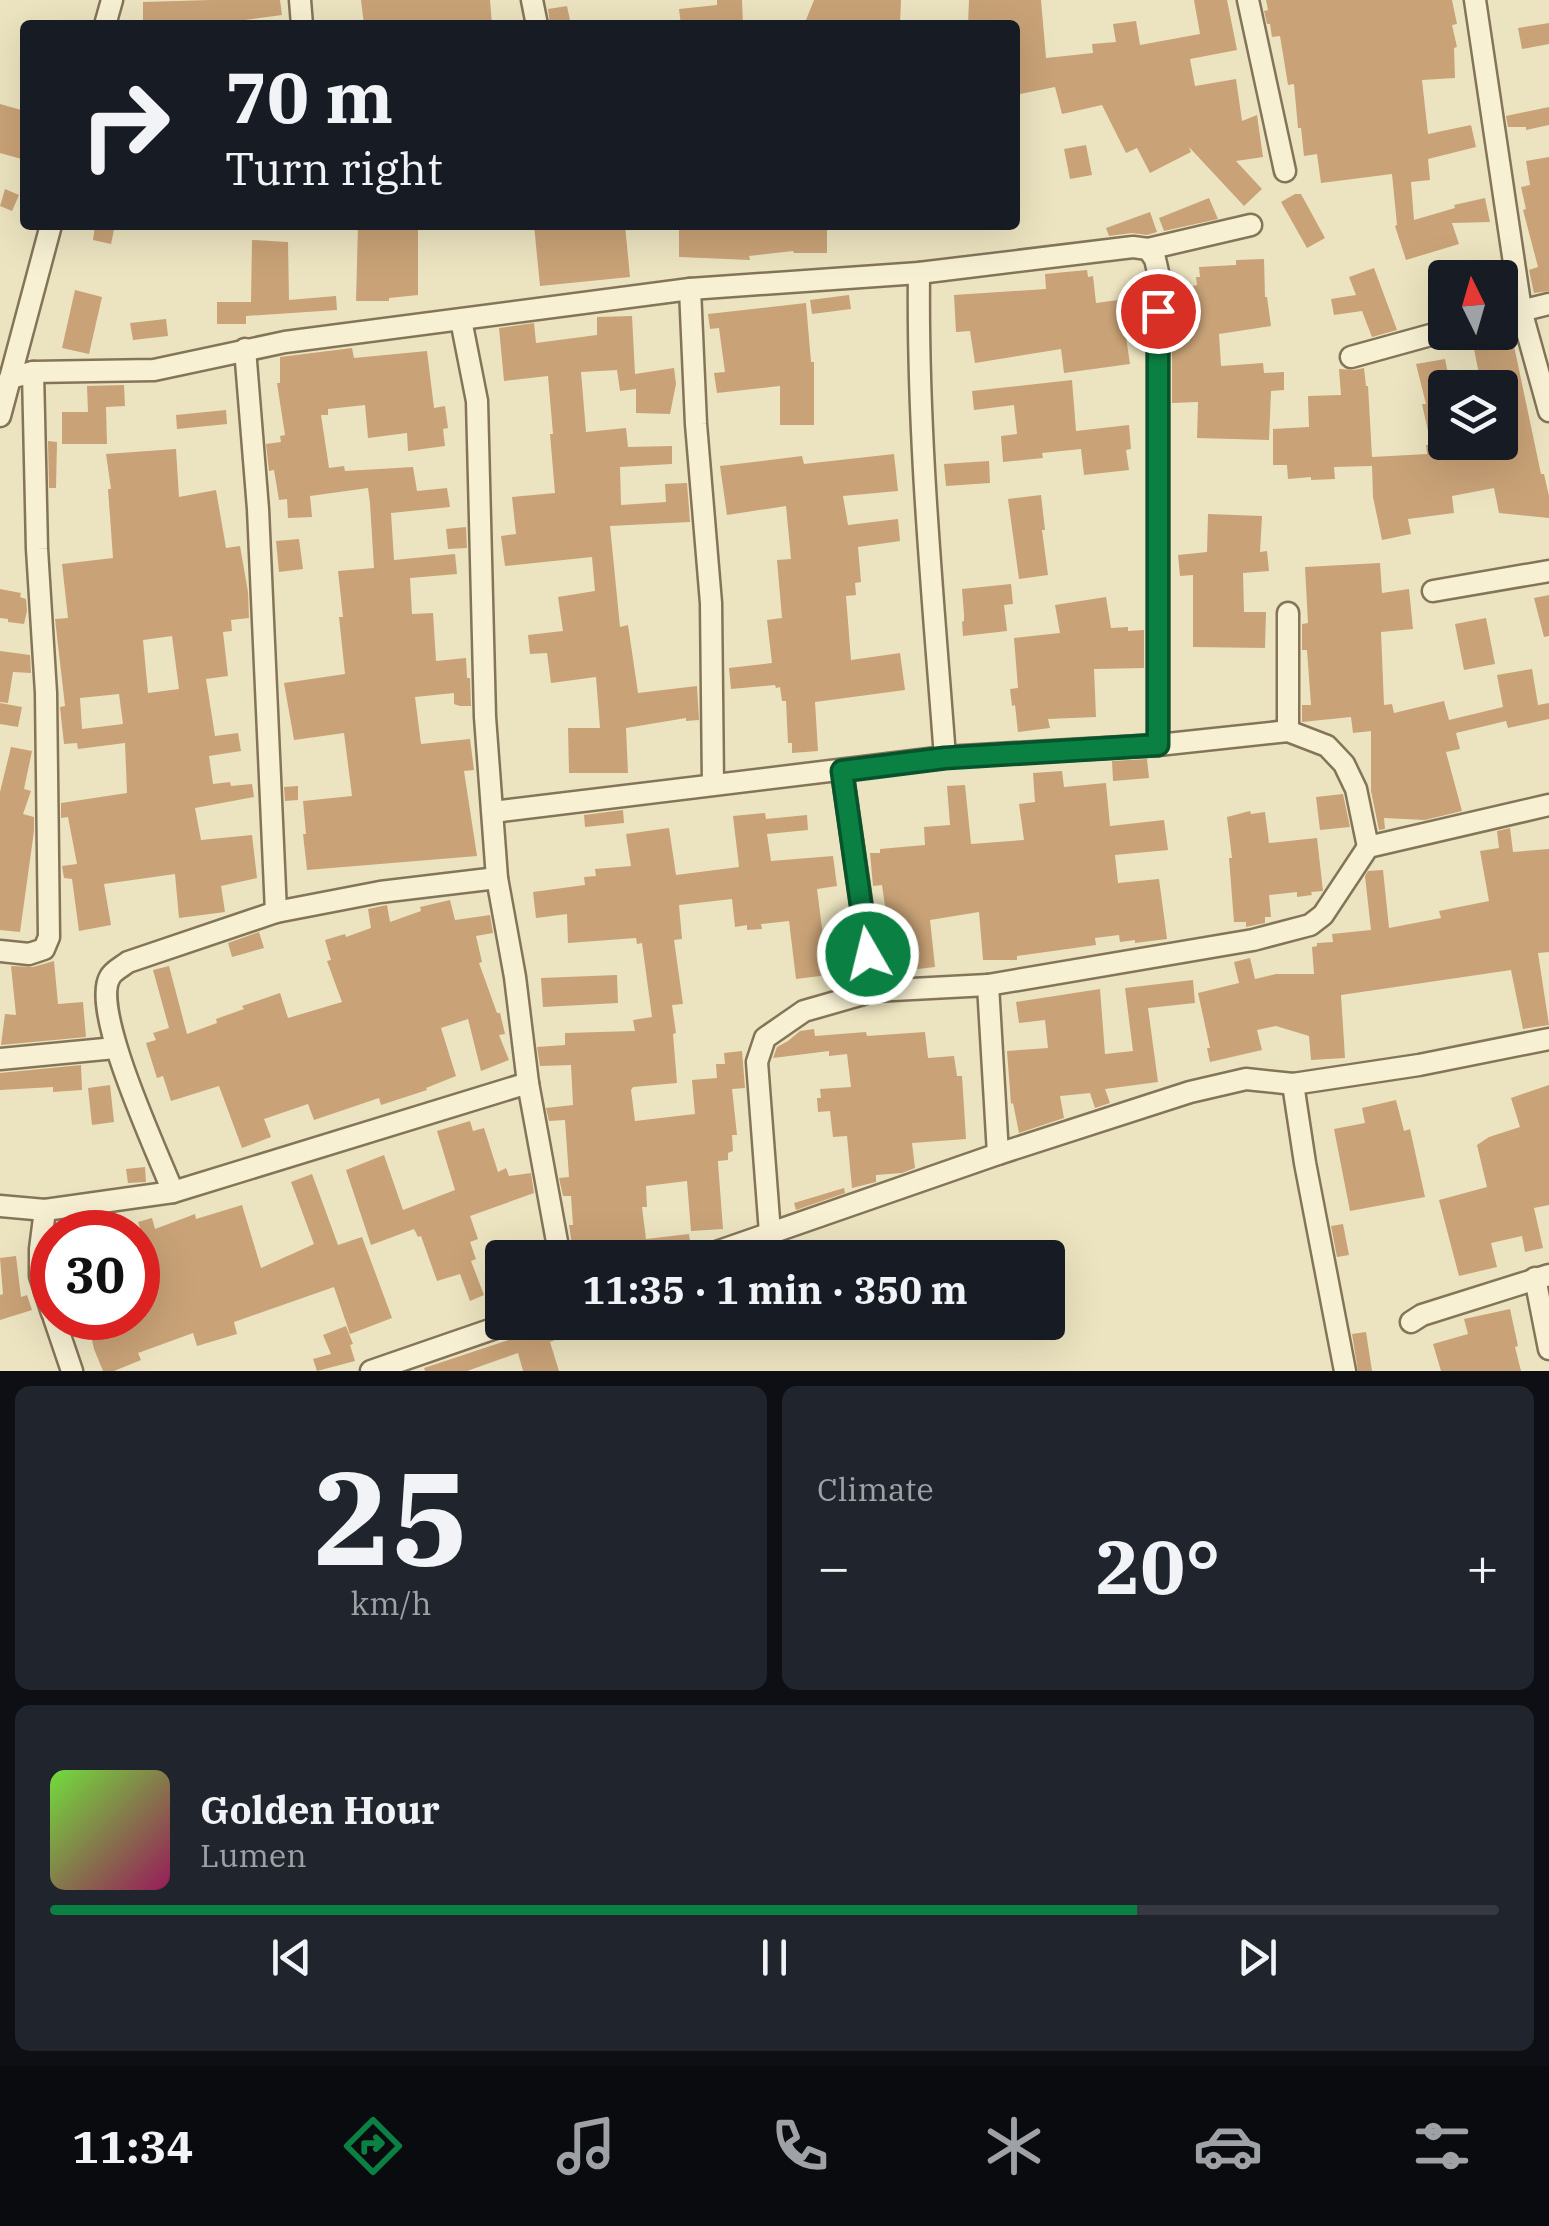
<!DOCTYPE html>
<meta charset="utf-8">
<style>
:root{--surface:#171b24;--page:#20242c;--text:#f1f3f6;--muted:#9ea1a6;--line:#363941;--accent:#0b8043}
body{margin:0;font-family:"IBM Plex Serif",serif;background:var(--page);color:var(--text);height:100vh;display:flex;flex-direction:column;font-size:38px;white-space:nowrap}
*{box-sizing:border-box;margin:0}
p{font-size:32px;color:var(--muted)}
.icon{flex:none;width:55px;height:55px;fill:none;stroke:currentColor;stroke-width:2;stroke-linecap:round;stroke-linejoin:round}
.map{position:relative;height:1371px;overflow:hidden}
.drawer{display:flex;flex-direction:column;gap:15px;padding:15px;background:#0d0f14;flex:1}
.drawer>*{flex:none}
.banner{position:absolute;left:20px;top:20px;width:1000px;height:210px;border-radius:10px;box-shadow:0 10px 40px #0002;background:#171b24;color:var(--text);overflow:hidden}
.needle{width:65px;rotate:355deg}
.fabs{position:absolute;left:1428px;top:260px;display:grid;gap:20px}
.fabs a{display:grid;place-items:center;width:90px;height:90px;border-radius:10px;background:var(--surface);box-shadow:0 10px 40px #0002;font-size:50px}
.speed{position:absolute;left:30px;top:1210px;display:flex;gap:20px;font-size:50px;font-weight:700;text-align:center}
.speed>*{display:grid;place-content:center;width:130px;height:130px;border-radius:50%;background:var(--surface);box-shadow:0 10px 40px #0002;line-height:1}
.speed .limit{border:15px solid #d22;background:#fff;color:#111}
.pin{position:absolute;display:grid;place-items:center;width:85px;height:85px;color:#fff;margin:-42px;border:5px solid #fff;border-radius:50%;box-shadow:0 2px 10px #0007}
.me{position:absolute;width:110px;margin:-55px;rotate:352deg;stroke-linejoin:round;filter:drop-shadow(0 0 8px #0008)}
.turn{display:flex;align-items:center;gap:35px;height:210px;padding:0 40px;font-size:45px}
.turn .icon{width:130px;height:130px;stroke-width:2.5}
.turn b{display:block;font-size:70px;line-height:85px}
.big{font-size:75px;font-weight:700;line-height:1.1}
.drawer .card{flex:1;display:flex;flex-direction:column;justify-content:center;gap:15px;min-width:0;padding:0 35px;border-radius:15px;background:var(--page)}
.drawer .dial{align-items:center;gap:0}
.dial b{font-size:130px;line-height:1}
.song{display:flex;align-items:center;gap:30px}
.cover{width:120px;height:120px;border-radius:15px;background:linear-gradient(135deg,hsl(100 70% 55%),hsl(330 70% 35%))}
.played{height:10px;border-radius:5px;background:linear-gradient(90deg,var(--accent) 75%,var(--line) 75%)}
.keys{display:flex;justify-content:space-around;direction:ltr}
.heat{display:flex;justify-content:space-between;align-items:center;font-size:55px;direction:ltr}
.drawer .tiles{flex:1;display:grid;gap:15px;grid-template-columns:1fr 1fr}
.card:last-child{grid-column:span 2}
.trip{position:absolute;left:485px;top:1240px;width:580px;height:100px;border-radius:10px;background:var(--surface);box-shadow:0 10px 40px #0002;font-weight:700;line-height:100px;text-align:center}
.tab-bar{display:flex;height:160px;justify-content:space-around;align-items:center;background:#090b0e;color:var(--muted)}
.tab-bar .icon{width:70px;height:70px}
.tab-bar .active{color:var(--accent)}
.tab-bar b{font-size:45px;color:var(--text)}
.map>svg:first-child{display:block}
</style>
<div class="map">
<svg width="1549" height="1371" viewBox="0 0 1549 1371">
<rect width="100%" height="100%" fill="#ece4c0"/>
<g fill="#c9a277" fill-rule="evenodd">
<polygon points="211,0 280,0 282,15 230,22 230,25 143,25 143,2"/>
<polygon points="361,0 490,0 492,25 364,25"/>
<polygon points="717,0 742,0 743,25 681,25 679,9 717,5"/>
<polygon points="814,0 901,0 900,25 804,25"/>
<polygon points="969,0 1041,0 1046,58 1093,53 1092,44 1116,42 1113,24 1136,21 1140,45 1200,34 1194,0 1227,0 1237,50 1190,59 1195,86 1236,79 1242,121 1257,115 1263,157 1236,161 1262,189 1244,206 1189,147 1191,152 1150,173 1137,148 1126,153 1102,105 1062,114 1055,87 1015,95 1015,25 968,25"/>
<polygon points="1266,0 1452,0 1457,24 1452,25 1457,47 1454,48 1455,78 1422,80 1428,134 1471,125 1476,147 1428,159 1430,180 1411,182 1414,220 1455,208 1454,205 1485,198 1490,222 1452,223 1459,244 1406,260 1395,226 1397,225 1392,174 1321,183 1317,154 1304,156 1301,128 1298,128 1294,84 1288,85 1280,36 1272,37 1270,24 1267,24 1264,11 1268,10"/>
<polygon points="567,6 571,25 550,25 548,9"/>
<polygon points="1549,23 1549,44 1522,49 1518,28"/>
<polygon points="0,104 25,111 25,160 0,153"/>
<polygon points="1549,107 1549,125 1526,130 1526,127 1508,127 1506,116"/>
<polygon points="1086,145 1092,175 1070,179 1064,149"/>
<polygon points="1549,157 1549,291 1534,293 1529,270 1538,267 1523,210 1526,209 1521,187 1530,185 1526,161"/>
<polygon points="5,189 19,195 12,211 0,206"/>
<polygon points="1295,194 1301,194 1325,238 1307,248 1281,202"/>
<polygon points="1209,198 1218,219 1164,231 1159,218"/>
<polygon points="1150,212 1157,232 1147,235 1132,233 1109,236 1106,228"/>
<polygon points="95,225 115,225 111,244 93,240"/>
<polygon points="401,225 418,225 418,295 389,298 389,301 356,301 358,226 402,228"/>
<polygon points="534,225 625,225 630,277 540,286"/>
<polygon points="679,225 730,225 730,230 771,225 827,225 827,253 794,253 793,251 749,256 750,260 679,257"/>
<polygon points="252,240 288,242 289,300 336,296 337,310 246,316 246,324 217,324 217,302 251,302"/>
<polygon points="1264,259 1265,297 1267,297 1271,326 1219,334 1221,366 1263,363 1264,373 1284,372 1284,390 1271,391 1269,440 1197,438 1198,402 1172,403 1172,321 1182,321 1182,317 1195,317 1193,286 1197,285 1196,277 1200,277 1199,267 1236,265 1236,260"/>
<polygon points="1374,268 1397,330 1372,337 1362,311 1334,315 1331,299 1356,295 1349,277"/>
<polygon points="1087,270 1088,277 1093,276 1096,303 1140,297 1143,320 1124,323 1130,364 1064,373 1061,349 975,363 970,331 956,332 954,295 1046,289 1045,274"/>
<polygon points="75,290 102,297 89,354 62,348"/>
<polygon points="849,295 851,309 812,314 810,300"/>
<polygon points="806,303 811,362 814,362 814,425 780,425 780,386 717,393 714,373 725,372 719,328 710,329 708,314"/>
<polygon points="632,316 635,374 674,368 676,384 670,414 636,413 636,389 620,391 617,370 581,372 586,432 626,428 628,447 672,446 672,464 620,467 621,505 666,502 665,484 687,483 690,522 610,526 620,627 628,625 638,693 697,686 699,720 686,721 686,718 626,728 628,773 569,773 568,728 600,728 596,677 551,683 547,653 530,654 528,635 563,631 558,597 595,591 592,557 505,566 501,536 516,534 512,497 555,493 550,434 553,434 548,376 504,381 499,328 534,323 536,343 597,335 597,317"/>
<polygon points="166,319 168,336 133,340 130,323"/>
<polygon points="1513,341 1541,474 1544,474 1549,496 1549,518 1499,513 1494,488 1452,496 1454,513 1408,519 1411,534 1382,540 1373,497 1372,466 1334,467 1335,479 1311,480 1311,477 1288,479 1287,465 1273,465 1273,429 1309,427 1308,396 1341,395 1339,369 1354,370 1364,368 1366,386 1368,386 1372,457 1427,454 1426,445 1431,445 1422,404 1426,404 1416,364 1445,359 1451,388 1445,388 1445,442 1500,442 1500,388 1488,388 1486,378 1480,379 1474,349"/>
<polygon points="352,348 354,358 427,351 434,408 445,406 448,428 443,429 445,446 408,451 407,433 368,438 365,405 328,409 328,415 321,415 329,468 344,466 345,471 413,467 417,491 447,488 450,507 391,513 394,560 455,554 457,574 410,578 412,614 433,613 436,661 466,658 467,678 470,678 471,706 460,706 454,704 454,693 415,697 421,744 470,739 474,770 464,771 477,856 307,870 303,834 306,834 303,801 352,796 344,733 294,740 284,683 345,674 339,617 343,617 338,571 374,568 370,503 368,488 310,496 312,517 288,518 287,499 279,500 274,470 269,471 266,444 281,442 280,436 285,435 277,383 280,383 280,357"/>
<polygon points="1072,380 1076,431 1129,425 1131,449 1126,450 1129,470 1084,475 1081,449 1042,453 1043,458 1003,462 1001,436 1017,434 1014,405 974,410 972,391"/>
<polygon points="124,385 125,406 106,407 107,444 62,444 62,412 88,412 87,386"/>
<polygon points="226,410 227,424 177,429 176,415"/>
<polygon points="48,441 57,442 56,488 49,488"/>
<path d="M176,449L179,497L216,490L226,548L240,546L248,592L249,618L231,620L232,631L223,632L228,676L206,679L215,736L238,733L241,751L209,756L213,784L230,782L231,786L252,784L254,797L195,808L201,840L252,835L257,878L221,886L225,912L179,918L175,874L104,884L111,925L79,931L72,879L64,878L62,866L77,864L68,817L61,818V803L127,793L125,743L78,749L77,743L64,744L60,707L65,706L55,619L68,618L62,564L113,558L108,489H111L106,454ZM172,636L179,689L148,693L143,640ZM119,694L123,724L82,729L80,698Z"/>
<polygon points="894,454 898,491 843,496 848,525 898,519 900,541 858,547 861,582 855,583 856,595 846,596 851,660 900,653 905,690 815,702 818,751 792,753 792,743 788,743 786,701 782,701 780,687 776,688 775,685 731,689 729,668 772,663 767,620 782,618 777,560 791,559 786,506 727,515 720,466 802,456 804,464"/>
<polygon points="989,461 990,483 946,486 944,464"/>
<polygon points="1041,495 1045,530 1042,530 1048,575 1019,579 1008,499"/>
<polygon points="1208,514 1262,516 1260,552 1267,551 1269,571 1243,573 1244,612 1266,612 1265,648 1193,647 1193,575 1180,576 1178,555 1207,552"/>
<polygon points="466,527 467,548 448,549 446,529"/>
<polygon points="299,539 303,569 279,572 276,541"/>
<polygon points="1380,563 1382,593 1409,589 1413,629 1381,632 1384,705 1392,704 1394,713 1444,701 1449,720 1503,707 1497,675 1532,669 1538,705 1549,703 1549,719 1508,728 1506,721 1456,733 1460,749 1446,752 1462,811 1425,820 1384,818 1385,829 1379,830 1371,791 1371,731 1353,733 1351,717 1302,722 1302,705 1311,705 1307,650 1302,650 1302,624 1308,623 1305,567"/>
<polygon points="1011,584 1013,604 1004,605 1007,631 963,636 962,622 964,621 964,614 962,589"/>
<polygon points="0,589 21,593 20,597 26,599 27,611 24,624 8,622 8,619 0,618"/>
<polygon points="1549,595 1549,636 1544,637 1534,598"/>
<polygon points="1106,597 1111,628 1128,627 1128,631 1144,630 1144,668 1094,669 1096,717 1048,719 1050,728 1018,732 1015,705 1012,706 1010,689 1018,688 1014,638 1060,633 1055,605"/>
<polygon points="1486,618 1495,664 1464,670 1455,624"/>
<polygon points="0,651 30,655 31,673 13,672 8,703 0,702"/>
<polygon points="0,703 22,707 18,727 0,724"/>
<polygon points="11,747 32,751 24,789 31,791 23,814 34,817 34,831 20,932 0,930 0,792"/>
<polygon points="1147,759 1149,778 1113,781 1112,761"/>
<polygon points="1062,771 1064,787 1106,783 1110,826 1164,820 1168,850 1115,855 1118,883 1159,879 1167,939 1135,943 1135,940 1120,942 1119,935 1095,938 1096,945 1017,956 1017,960 983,960 979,912 930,920 935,967 909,970 904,918 887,920 882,885 873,886 870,853 880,853 880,849 925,845 924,827 950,825 947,786 965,785 971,844 1024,840 1019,804 1035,802 1033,773"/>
<polygon points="298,786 298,800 285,801 284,787"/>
<polygon points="1343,794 1350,827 1320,830 1316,797"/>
<polygon points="623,810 624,823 585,827 584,815"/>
<polygon points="1250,811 1251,814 1265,812 1269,843 1317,838 1323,891 1311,892 1312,895 1297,897 1297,892 1269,895 1271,917 1265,917 1265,923 1246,927 1246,922 1234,922 1229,858 1232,858 1227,817"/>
<polygon points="765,813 766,819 807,815 808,830 767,834 771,861 833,856 837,886 817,889 828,975 796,979 789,921 761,924 762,929 747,930 747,925 735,927 732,899 679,905 682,939 674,940 683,1004 672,1005 676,1033 673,1034 677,1083 633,1087 631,1090 635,1121 695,1114 692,1080 717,1078 716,1064 725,1064 724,1053 742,1051 745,1088 732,1089 737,1135 732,1135 733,1151 728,1153 728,1160 718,1161 718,1163 723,1229 691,1231 687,1181 646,1186 647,1207 642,1207 646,1239 689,1234 691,1248 688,1250 647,1255 648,1258 574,1258 569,1225 573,1225 571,1196 563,1196 559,1178 569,1177 565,1120 549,1121 546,1108 573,1105 571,1065 540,1066 537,1047 565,1045 565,1033 635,1031 633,1020 652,1017 642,943 637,944 636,938 568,943 567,914 536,918 533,892 585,885 584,877 596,876 595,869 631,866 626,834 669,828 676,875 739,867 733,816"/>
<polygon points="1510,828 1513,852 1549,849 1549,952 1538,953 1549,1025 1523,1029 1511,970 1341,995 1345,1058 1311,1060 1309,1036 1276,1026 1257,1030 1262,1050 1210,1062 1207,1048 1210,1048 1198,993 1239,983 1234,962 1250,958 1255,979 1276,974 1314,974 1312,947 1317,946 1317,943 1333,942 1332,934 1371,930 1365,876 1368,871 1383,870 1389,928 1441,918 1439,911 1489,901 1480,851 1499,848 1497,831"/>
<polygon points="450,900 455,920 490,915 493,933 476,936 482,962 479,963 497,1013 500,1013 505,1034 499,1035 509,1060 481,1071 468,1019 441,1028 456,1076 426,1088 427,1090 381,1105 379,1098 314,1120 308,1104 264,1119 271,1137 242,1148 219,1086 171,1101 163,1076 157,1078 146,1043 156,1040 153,1033 169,1028 153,970 169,966 187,1034 217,1023 216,1019 244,1009 242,1006 280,993 288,1018 342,1002 327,961 331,960 325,940 345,934 346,937 371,928 368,909 387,905 390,922 421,911 420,907"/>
<polygon points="259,932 264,948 232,957 228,943"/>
<polygon points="54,961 58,1004 83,1002 86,1037 1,1045 5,1014 16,1015 11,966 33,967"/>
<polygon points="617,975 618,1003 543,1007 541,978"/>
<polygon points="1193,980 1195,1003 1148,1008 1158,1082 1105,1089 1110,1103 1095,1108 1090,1093 1060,1096 1064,1118 1019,1133 1013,1103 1011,1104 1007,1051 1048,1048 1045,1020 1019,1023 1016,1002 1100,989 1105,1054 1133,1051 1125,988"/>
<polygon points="814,1029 815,1036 866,1032 867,1036 925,1032 928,1058 954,1056 957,1076 962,1076 966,1139 912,1143 915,1168 902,1173 876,1175 876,1182 852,1188 847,1136 833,1137 830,1111 818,1112 817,1098 821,1098 820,1089 851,1087 847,1054 829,1056 829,1051 773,1058 777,1047 788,1041 800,1031"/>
<polygon points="81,1065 82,1090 53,1092 53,1087 0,1090 0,1073"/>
<polygon points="110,1085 114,1122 92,1125 88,1088"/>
<polygon points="1549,1085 1549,1205 1534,1208 1543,1248 1525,1252 1522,1236 1491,1243 1497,1267 1459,1276 1439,1200 1487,1187 1477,1145 1489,1137 1520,1127 1511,1098"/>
<polygon points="1396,1100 1404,1131 1410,1129 1425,1197 1350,1211 1334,1129 1365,1123 1362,1108"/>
<polygon points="470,1121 473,1131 484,1128 498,1172 506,1168 509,1176 531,1173 534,1193 470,1216 478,1239 470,1242 476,1259 471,1261 484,1295 470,1301 460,1274 437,1281 421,1236 418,1237 414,1229 371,1245 346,1170 384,1155 403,1210 455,1190 437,1131"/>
<polygon points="145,1167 146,1182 128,1183 126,1169"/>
<polygon points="312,1174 338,1245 362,1237 392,1318 350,1334 334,1287 234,1322 237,1334 197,1346 193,1333 138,1353 141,1360 114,1371 103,1371 94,1349 87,1318 138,1318 138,1229 140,1228 138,1222 152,1218 155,1229 195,1214 196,1219 242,1205 261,1268 314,1244 291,1182"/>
<polygon points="844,1188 845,1193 796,1210 794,1203"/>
<polygon points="1343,1224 1349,1255 1337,1257 1331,1226"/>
<polygon points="16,1256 21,1297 27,1295 32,1310 0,1320 0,1295 3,1294 0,1258"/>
<polygon points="1510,1309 1518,1346 1515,1347 1521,1371 1441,1371 1433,1344 1468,1334 1464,1319"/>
<polygon points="346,1326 353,1344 350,1345 355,1361 317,1371 313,1359 331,1354 323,1335"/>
<polygon points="551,1326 555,1340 550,1342 559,1371 523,1371 518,1353 467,1371 425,1371 424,1368"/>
<polygon points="1366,1332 1372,1371 1358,1371 1352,1334"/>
</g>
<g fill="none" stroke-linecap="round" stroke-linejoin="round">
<defs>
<g id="minor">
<polyline points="300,0 302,25"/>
<polyline points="532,0 537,25"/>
<polyline points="1248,0 1285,171"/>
<polyline points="1475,0 1521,310 1549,411"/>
<polyline points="105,25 112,0"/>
<polyline points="1148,249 1251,225"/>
<path d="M919,273C917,435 933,597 945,757"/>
<polyline points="690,289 696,424 711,603 713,784"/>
<polyline points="1500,316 1549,304"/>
<polyline points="461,320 477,401 485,717 497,878 515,977 528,1083 560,1258"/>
<polyline points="245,349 258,509 276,912"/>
<polyline points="1351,357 1445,331"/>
<polyline points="10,378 33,372 154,370 285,342 690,289 919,273 1133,247 1148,249 1155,259 1158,272 1158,745"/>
<polyline points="0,416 51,225"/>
<polyline points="1433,591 1549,571"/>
<polyline points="1288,731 1288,613"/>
<polyline points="842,771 874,991"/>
<polyline points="493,812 945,757 1158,745 1288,731 1327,746 1344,764 1356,789 1368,847"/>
<polyline points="0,951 29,954 44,949 49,937 46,693 37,549 33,372"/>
<polyline points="988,985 998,1154"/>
<polyline points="0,1059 115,1048"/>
<polyline points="1293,1084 1305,1163 1345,1371"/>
<path d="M173,1192C158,1153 90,1010 110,977C113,971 123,966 128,962L276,912L380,892L497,878"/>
<polyline points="0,1206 45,1210 173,1192 528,1083"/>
<polyline points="45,1210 40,1249 40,1276 52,1313"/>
<polyline points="770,1233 757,1062 765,1038 804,1011 874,991 988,985 1253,940 1310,925 1323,915 1368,847 1549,805"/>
<polyline points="699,1258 998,1154 1190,1092 1246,1079 1293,1084 1419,1065 1549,1039"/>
<polyline points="1535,1278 1549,1349"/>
<polyline points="54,1318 72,1371"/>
<polyline points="1411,1322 1422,1315 1549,1275"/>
<polyline points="371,1371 513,1322"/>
</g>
</defs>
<use href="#minor" stroke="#847559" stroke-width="25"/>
<use href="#minor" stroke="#f7f0d3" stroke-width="20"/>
</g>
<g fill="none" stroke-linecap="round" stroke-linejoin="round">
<defs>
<polyline id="route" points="868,954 842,771 945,758 1158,745 1158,311"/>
</defs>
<use href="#route" stroke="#07532c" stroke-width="25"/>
<use href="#route" stroke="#0b8043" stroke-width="18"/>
</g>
</svg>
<div class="fabs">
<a><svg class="needle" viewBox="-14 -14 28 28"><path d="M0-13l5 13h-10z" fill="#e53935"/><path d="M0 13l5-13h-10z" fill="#9ea1a6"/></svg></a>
<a><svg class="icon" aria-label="layers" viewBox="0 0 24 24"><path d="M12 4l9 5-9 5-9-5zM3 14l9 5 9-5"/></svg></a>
</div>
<div class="speed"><div class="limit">30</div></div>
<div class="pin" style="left:1158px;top:311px;background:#d93025"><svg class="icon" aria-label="arrive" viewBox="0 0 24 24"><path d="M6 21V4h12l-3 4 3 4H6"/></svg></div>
<svg class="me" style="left:868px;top:954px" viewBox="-20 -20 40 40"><circle r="17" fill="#0b8043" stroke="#fff" stroke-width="3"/><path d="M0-11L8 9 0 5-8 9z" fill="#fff"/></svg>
<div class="trip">11:35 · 1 min · 350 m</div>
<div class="banner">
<div class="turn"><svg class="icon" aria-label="right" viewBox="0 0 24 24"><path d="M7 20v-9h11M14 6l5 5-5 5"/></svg><div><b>70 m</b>Turn right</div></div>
</div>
</div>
<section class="drawer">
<div class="tiles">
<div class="card dial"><b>25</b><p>km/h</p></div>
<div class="card"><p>Climate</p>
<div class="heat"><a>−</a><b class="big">20°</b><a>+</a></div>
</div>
<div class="card">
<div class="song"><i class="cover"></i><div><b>Golden Hour</b><p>Lumen</p></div></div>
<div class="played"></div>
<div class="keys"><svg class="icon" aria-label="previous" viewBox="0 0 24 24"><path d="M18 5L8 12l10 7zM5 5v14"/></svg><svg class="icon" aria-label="pause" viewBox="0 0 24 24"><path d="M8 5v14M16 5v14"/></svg><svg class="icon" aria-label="next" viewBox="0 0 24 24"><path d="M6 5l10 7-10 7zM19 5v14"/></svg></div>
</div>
</div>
</section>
<nav class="tab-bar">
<b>11:34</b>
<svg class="icon active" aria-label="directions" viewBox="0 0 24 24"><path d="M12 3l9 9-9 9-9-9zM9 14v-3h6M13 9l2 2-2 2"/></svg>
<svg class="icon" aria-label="music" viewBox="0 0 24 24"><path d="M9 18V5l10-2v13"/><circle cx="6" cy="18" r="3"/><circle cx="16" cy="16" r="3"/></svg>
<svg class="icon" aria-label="phone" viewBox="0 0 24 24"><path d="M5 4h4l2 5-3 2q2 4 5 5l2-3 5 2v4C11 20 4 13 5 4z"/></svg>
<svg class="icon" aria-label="climate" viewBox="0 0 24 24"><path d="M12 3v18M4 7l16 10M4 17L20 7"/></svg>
<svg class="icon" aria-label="car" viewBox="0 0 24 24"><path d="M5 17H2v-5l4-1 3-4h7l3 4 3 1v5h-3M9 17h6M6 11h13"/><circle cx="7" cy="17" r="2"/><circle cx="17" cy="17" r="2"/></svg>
<svg class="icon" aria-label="filters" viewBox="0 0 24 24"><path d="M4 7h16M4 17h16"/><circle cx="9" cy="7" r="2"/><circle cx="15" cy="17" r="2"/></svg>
</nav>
